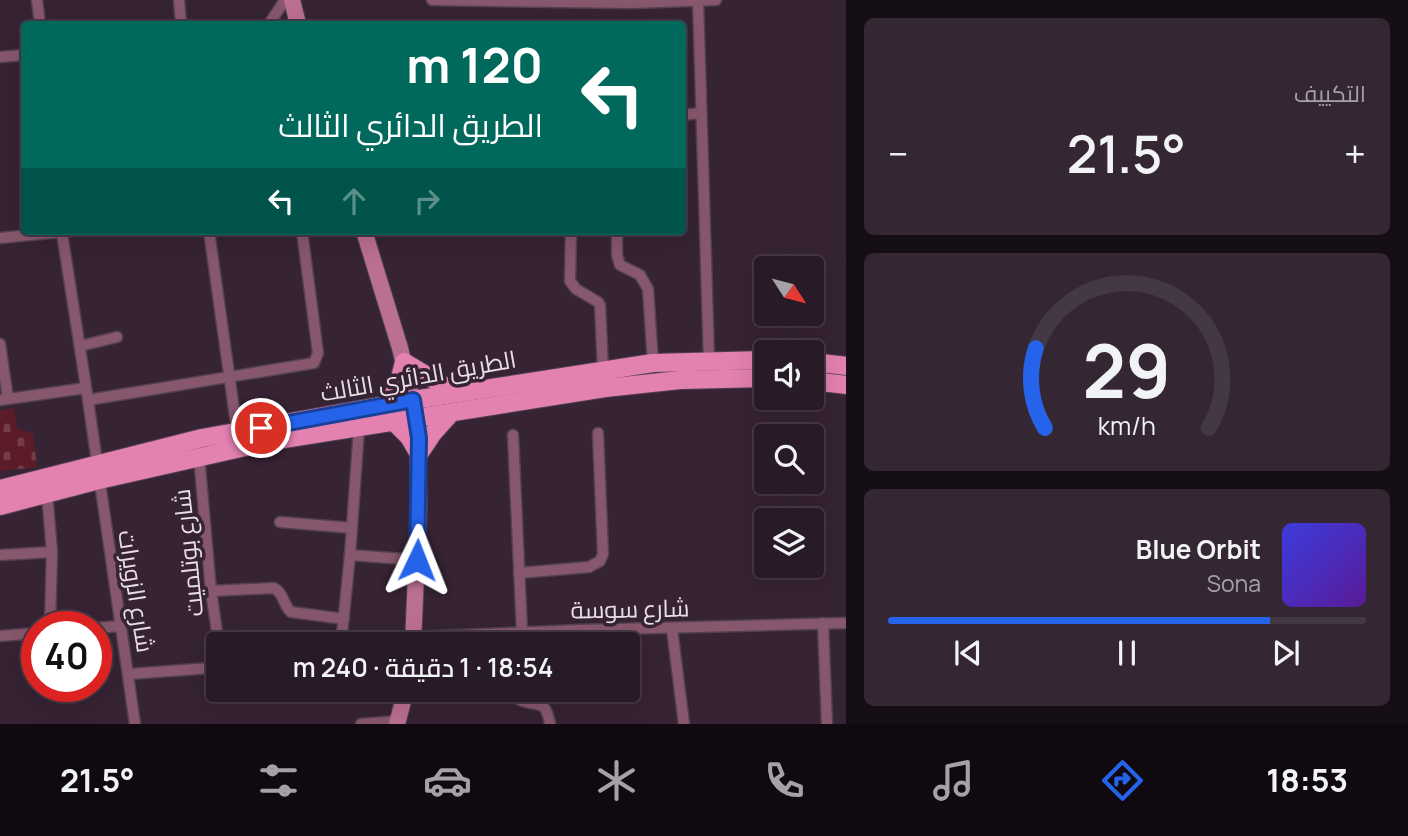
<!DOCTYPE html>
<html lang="ar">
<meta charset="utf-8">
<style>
:root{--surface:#281a27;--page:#342733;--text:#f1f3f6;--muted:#a5a1a7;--line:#443844;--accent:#2563eb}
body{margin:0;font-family:Manrope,Cairo,sans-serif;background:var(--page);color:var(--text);direction:rtl;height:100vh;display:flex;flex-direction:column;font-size:26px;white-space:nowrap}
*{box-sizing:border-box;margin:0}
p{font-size:23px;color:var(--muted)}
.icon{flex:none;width:38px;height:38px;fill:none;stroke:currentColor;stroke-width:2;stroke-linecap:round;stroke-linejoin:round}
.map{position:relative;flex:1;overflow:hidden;direction:ltr}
.sheet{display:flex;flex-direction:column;gap:18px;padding:18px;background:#160e15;width:562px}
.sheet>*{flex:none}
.guide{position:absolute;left:21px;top:21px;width:665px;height:214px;border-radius:7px;box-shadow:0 7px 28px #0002,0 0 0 2px var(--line);direction:rtl;background:#00695c;color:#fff;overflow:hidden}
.needle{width:46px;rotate:126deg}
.fabs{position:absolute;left:754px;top:256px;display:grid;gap:14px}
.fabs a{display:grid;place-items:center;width:70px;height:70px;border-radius:7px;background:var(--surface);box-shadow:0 7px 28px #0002,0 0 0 2px var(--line);font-size:35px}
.speed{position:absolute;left:21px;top:611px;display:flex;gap:14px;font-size:35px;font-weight:700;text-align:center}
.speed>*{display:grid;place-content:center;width:91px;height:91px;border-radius:50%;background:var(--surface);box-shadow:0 7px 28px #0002,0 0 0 2px var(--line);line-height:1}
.speed .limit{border:10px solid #d22;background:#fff;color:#111}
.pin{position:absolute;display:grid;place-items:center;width:60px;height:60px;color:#fff;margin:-30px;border:4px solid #fff;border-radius:50%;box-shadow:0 2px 7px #0007}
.me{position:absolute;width:77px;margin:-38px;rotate:2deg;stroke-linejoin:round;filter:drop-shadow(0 0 5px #0008)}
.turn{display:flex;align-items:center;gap:24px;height:147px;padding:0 28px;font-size:32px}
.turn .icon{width:91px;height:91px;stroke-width:2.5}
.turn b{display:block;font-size:49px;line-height:60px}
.lanes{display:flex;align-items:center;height:66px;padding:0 28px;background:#0003;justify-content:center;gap:35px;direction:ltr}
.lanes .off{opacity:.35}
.big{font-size:52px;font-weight:600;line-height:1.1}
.sheet .widget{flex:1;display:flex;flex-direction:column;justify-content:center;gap:10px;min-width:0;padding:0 24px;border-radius:10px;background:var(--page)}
.sheet .dial{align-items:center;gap:0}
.dial svg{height:182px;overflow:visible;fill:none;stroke:var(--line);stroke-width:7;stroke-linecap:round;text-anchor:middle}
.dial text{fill:var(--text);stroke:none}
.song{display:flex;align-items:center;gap:21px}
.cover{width:84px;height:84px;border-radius:10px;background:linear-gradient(135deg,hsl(240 70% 55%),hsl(270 70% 35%))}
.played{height:7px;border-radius:4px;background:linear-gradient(90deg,var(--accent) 80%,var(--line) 80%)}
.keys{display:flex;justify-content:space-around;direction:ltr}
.heat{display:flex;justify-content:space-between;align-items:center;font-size:38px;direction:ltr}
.trip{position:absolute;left:206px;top:632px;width:434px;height:70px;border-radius:7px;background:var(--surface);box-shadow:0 7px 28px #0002,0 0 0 2px var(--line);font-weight:600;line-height:70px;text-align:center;direction:rtl}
.dock{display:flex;height:112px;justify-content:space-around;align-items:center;background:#100a10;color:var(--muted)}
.dock .icon{width:49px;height:49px}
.dock .on{color:var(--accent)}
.dock b{font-size:32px;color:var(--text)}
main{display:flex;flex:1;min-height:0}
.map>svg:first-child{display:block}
</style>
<main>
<section class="sheet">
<div class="widget"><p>التكييف</p>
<div class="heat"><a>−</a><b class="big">21.5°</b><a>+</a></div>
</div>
<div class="widget dial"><svg viewBox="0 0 100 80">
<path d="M14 69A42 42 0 1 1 86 69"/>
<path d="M14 69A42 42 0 0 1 10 34" stroke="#2563eb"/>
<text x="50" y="56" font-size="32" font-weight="700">29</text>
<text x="50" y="72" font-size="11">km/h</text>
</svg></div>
<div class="widget">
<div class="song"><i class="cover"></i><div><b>Blue Orbit</b><p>Sona</p></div></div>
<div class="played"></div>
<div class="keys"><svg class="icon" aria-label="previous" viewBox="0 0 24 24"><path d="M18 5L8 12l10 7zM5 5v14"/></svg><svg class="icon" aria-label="pause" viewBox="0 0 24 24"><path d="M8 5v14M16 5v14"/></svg><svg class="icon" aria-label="next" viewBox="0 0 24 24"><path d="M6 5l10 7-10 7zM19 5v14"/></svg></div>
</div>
</section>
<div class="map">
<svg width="847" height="724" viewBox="0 0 847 724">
<defs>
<pattern id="cemetery-stones" width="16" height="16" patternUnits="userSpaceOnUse" patternTransform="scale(1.75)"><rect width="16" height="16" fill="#5b1b27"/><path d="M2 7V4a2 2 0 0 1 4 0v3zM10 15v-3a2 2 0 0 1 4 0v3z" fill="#733c46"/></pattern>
</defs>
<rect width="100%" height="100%" fill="#362334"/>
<polygon fill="url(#cemetery-stones)" points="14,408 17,429 33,434 37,467 0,471 0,410"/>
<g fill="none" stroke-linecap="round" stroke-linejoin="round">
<defs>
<g id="street">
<polyline points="37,0 40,24"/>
<polyline points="179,0 181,24"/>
<polyline points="432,0 631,3 716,0"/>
<polyline points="698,0 709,360"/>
<polyline points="269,24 285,0"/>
<polyline points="0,57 24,55"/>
<polyline points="682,115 701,113"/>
<polyline points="209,231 237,431"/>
<polyline points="571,231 570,281 576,289 598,302 600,305 603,370"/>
<polyline points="617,231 617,255 620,265 640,275 648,289 653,363"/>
<polyline points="62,233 88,400 135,724"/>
<polyline points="0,238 71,231"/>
<polyline points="0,344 8,399"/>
<polyline points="80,346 117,337"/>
<polyline points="0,400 86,388"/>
<polyline points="88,400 314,363 318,353 302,231"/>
<polyline points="513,435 522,632"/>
<polyline points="199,456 211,591 219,645"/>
<polyline points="47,493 52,552 50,626"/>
<polyline points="280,522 352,528"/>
<polyline points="0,555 52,552"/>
<polyline points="350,555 417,560"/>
<polyline points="519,573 589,567 600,561 603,554 598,433"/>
<path d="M211,591L274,588C284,593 283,605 291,612L344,619"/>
<polyline points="823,623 827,724"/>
<polyline points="96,628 121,626"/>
<polyline points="672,629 684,724"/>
<polyline points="0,636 37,633"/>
<polyline points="414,637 579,630 847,623"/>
<polyline points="341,644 350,555 359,428"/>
<polyline points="129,674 211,668 219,662"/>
<path d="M512,690L518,699C538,709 545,696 550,724"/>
<polyline points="361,724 398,721"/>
</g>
<g id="secondary">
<polyline points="292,0 298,24"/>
<polyline points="364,231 400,348 417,419 419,505 413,644"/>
<polyline points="397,724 406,690"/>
</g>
<g id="primary">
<polyline points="812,362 847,366"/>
<polyline points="812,381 847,385"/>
<polyline points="387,405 398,386 404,362 456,393"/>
<polyline points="394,422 409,437 419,454"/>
<polyline points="419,454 433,433 451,413"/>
<polyline points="0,489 202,438 413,400 653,363 766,360"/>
<polyline points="0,506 99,480 271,441 605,388 680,380 766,378"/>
</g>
</defs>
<use href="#street" stroke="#534151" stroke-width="13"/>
<use href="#secondary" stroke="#534151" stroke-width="18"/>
<use href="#primary" stroke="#534151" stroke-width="20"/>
<use href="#street" stroke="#87576d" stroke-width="10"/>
<use href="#secondary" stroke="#bb6f93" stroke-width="16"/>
<use href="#primary" stroke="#e381b0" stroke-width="18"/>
</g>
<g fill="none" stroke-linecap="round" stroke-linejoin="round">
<defs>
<polyline id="route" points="261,428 413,400 419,438 417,560"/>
</defs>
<use href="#route" stroke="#184099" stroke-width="18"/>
<use href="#route" stroke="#2563eb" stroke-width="12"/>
</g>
<g text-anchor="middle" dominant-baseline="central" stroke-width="7" stroke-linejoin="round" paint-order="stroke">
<g font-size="24" fill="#eadee9" stroke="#362334">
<text transform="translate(418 375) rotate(-10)">الطريق الدائري الثالث</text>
<text transform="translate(187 553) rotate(-96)">شارع بوتلميت</text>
<text transform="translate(137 591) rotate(81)">شارع الزويرات</text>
<text transform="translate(630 608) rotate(-1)">شارع سوسة</text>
</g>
</g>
</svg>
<div class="fabs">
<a><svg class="needle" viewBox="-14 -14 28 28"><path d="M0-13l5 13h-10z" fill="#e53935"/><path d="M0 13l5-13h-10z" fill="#a5a1a7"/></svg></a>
<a><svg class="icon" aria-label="sound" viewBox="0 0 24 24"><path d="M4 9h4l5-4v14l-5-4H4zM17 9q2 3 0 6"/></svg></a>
<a><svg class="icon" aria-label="search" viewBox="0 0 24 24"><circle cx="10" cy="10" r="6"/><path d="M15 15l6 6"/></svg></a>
<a><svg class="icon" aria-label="layers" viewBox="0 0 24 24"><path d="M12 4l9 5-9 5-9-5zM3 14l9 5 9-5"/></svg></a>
</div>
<div class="speed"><div class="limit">40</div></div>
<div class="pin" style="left:261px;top:428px;background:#d93025"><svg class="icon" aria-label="arrive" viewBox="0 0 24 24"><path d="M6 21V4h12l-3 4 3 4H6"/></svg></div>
<svg class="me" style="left:417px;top:560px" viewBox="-20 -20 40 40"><path d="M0-17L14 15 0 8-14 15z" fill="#2563eb" stroke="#fff" stroke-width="4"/></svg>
<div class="trip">18:54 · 1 دقيقة · 240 m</div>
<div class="guide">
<div class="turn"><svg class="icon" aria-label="left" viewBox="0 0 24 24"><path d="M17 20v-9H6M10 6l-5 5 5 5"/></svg><div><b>120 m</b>الطريق الدائري الثالث</div></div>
<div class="lanes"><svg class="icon" aria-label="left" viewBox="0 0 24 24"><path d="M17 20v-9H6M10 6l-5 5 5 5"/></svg><svg class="icon off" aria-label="ahead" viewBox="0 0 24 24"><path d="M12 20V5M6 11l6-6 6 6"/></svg><svg class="icon off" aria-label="right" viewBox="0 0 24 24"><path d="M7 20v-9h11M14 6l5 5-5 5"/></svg></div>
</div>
</div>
</main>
<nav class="dock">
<b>18:53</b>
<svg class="icon on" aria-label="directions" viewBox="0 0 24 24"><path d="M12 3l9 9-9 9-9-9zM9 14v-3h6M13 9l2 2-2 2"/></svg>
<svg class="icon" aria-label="music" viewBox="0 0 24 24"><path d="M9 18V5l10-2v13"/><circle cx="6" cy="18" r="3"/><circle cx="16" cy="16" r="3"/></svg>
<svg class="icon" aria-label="phone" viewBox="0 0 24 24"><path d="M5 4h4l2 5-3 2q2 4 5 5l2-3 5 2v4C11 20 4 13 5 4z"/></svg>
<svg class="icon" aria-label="climate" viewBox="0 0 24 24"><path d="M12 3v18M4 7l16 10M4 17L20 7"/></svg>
<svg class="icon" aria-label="car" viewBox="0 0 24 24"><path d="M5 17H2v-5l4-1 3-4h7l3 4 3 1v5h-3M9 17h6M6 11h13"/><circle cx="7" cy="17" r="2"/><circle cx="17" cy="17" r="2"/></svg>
<svg class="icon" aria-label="filters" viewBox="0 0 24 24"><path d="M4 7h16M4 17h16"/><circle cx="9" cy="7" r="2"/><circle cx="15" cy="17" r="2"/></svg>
<b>21.5°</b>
</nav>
